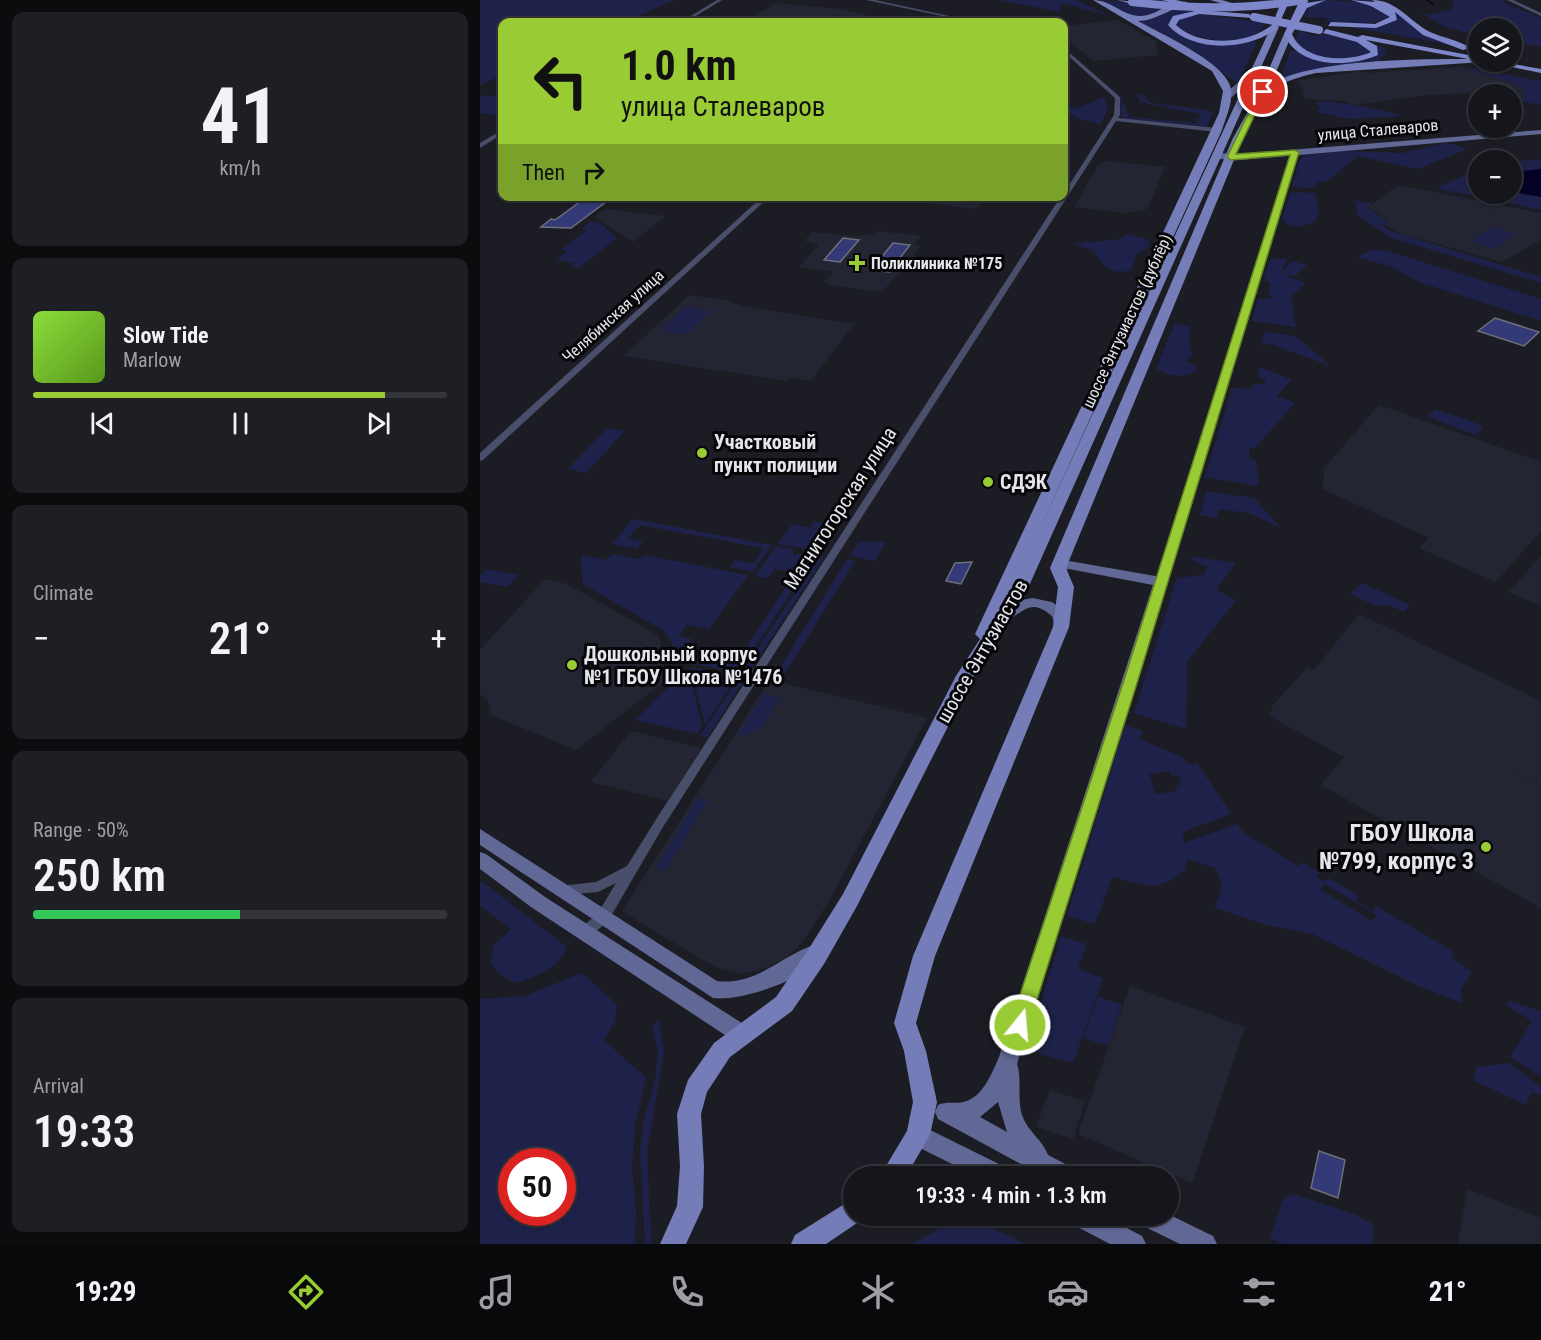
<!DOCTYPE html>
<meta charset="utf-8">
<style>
:root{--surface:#15161b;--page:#1e1f24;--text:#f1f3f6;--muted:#9d9fa3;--line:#34353a;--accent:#99cb35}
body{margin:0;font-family:"Roboto Condensed",sans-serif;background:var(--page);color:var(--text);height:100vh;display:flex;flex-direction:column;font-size:22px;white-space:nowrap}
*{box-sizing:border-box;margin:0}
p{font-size:20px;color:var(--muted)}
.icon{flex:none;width:33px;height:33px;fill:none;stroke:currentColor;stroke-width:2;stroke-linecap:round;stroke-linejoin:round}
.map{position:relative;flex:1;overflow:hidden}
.sheet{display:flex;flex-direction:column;gap:12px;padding:12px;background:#0c0c0f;width:480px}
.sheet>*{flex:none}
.top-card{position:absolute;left:18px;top:18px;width:570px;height:183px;border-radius:12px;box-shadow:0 2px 4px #0004,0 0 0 2px var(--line);background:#99cb35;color:#111;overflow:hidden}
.controls{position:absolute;left:988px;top:18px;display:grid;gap:12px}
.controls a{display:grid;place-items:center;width:54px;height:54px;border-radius:50%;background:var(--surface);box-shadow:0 2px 4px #0004,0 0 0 2px var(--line);font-size:30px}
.speed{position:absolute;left:18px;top:1148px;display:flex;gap:12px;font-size:30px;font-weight:700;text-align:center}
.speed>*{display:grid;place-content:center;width:78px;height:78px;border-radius:50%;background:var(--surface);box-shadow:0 2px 4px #0004,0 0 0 2px var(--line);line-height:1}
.speed .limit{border:9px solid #d22;background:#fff;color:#111}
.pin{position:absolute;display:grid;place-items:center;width:51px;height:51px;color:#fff;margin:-26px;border:3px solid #fff;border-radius:50%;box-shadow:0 2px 6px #0007}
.me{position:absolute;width:66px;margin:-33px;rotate:17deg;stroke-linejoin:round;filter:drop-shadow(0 0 4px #0008)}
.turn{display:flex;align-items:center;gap:21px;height:126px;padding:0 24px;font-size:27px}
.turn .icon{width:78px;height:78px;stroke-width:2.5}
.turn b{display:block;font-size:42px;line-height:51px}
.then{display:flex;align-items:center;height:57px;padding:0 24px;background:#0003;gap:12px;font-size:22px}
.big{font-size:45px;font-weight:600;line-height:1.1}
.sheet .widget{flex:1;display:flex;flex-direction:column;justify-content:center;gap:9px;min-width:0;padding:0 21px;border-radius:12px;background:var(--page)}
.sheet .dial{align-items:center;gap:0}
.dial b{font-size:78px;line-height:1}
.song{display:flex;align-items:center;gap:18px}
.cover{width:72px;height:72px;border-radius:9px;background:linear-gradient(135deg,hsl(90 70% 55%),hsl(90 70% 35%))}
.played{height:6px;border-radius:3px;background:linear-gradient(90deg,var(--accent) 85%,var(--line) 85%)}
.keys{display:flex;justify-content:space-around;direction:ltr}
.heat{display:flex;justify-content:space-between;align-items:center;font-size:33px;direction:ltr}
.charge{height:9px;border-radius:4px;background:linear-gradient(90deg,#34c759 50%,var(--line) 0)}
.trip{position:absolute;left:363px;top:1166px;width:336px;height:60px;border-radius:30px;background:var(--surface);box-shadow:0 2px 4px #0004,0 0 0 2px var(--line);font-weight:600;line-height:60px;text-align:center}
.dock{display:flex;height:96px;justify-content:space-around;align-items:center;background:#08090b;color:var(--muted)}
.dock .icon{width:42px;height:42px}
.dock .current{color:var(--accent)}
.dock b{font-size:27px;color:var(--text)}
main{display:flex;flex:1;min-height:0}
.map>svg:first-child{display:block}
</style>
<main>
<section class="sheet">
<div class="widget dial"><b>41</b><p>km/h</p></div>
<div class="widget">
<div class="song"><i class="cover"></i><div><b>Slow Tide</b><p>Marlow</p></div></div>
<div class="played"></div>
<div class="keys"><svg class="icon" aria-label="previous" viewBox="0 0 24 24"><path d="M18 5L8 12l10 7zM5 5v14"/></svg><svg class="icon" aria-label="pause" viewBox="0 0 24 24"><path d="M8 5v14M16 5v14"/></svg><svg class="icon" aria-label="next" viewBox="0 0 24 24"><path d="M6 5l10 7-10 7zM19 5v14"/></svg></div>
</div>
<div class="widget"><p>Climate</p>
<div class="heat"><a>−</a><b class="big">21°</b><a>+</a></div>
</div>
<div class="widget"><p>Range · 50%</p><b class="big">250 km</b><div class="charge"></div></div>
<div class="widget"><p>Arrival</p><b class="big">19:33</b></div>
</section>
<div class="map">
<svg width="1061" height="1244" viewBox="0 0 1061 1244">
<rect width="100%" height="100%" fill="#1c1d24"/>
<g fill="#232632">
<polygon points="296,3 361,9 387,15 377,22 266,22"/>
<polygon points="637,20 676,41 678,55 613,61 584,36 584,26"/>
<polygon points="983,67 1035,84 1044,91 1044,102 1032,102 1032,94 995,93 947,95 873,105 864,101 824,99 823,89 816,81 879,71 886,73"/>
<polygon points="626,161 685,167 667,209 646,213 594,207 619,164"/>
<polygon points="918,185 1061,213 1061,240 1022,262 919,233 906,225 908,221 889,207"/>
<polygon points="398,197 506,197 496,209"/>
<polygon points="125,209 185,216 153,242 115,217"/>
<polygon points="398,231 441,236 434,244 441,246 433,255 437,257 427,270 421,270 402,292 349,285 350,283 344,282 354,272 319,267 339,245 325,241 331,232 373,236 393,235"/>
<polygon points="209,295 245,300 266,307 374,324 331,381 311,377 307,381 144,356"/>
<polygon points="899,405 1061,462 1061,531 1016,582 939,548 949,538 843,489 844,468"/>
<polygon points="1061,556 1061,606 1029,592"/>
<polygon points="65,579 87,584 179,636 186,662 180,668 191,676 96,750 11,715 8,700 0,694 0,650"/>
<polygon points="879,614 1061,701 1061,785 1027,769 1061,786 1061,908 841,785 864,757 789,716 793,705 825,670 828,667 834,670"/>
<polygon points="290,680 447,718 349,901 322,943 306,958 283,969 261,974 241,969 219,958 142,911"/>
<polygon points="151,731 221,748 188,801 111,782"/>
<polygon points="650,986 765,1027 712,1183 598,1134"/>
<polygon points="570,1090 605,1101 593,1139 556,1127"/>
<polygon points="987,1189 1061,1218 1061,1244 978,1244"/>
</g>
<g fill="#1e224a" fill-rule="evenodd">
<polygon points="0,0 195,0 143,22 22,22 22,75 0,85"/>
<polygon points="519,0 596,0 630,16 585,4 579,4 580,12"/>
<polygon points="620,0 651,3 648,5 650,6 661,0 688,3 674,16 650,17"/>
<path d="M844,0L885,2L911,17C890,27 870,25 847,22V18L824,17L830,6Z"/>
<path d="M881,0C906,0 920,18 940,30C950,36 961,40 971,45L870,27L900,26L916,18L915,13Z"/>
<polygon points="974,0 1022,0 1031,6 1061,18 1061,47 1032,41 1032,28 999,28 999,35 995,35 963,26 938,10 950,15 972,9"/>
<path d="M691,5L739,12H712L695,16L688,24C703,46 755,42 777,41L758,83L659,22L677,17Z"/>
<path d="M720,14L785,23C774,50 717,42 698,27V21L701,18Z"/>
<polygon points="819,30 834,36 843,34 878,41 890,47 891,53 881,57 850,59 835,56 815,43"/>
<polygon points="881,39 905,48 906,53 899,59 902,63 820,73 800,80 811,50 856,61 897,54 897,49"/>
<polygon points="983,67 1061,81 1061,105 1044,102 1044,91 1035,84"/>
<polygon points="640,94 649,117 716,123 721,114 660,102 656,94 667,96 665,99 672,103 727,110 733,113 726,126 722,126 646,119 641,116"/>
<polygon points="0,95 22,97 22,116 0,113"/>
<path d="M623,97C630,108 627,113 620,124L600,119L584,111V105L596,109Z"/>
<path d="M842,101C855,101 917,112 922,116L870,119L837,112L840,107L836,103Z"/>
<polygon points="968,143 988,149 937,169 878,156 846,182 840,181 832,188 812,187 820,160 829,154 867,151 922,153"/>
<polygon points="1061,159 1061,210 956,188 999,169 999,194 1032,194 1032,162"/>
<path d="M811,192L835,193L839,213L833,223C822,227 810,229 802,219Z"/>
<polygon points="875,201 892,203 888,208 908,222 902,225 908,230 1061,277 1061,283 909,237 877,214"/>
<polygon points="112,221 120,223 137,238 99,268 92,267 95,263 76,260 88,251 80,250 107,230 101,229"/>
<polygon points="1014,227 1035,234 1013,249 991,241"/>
<path d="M648,234L669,240V246L656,255L651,270C632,276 622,265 613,250L592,244L641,239Z"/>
<polygon points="891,250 904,250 1061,299 1061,321 939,282 910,266 877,257"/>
<polygon points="790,259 808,259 801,272 812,261 827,265 815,276 800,273 825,283 811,297 816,327 772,321 778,299 793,298 788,293 791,283 784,280"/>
<polygon points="205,307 230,311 207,334 181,330"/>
<path d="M695,323L711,327L709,340L712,356L705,361L715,365L716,371C702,379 690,376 676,369Z"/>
<polygon points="784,332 815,336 851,366 791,344 781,345"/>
<polygon points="780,367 812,380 796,396 815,403 775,448 769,448 770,459 776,460 779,486 725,477 752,388 771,389 774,384 784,384 786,380 778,376"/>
<polygon points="956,409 1004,426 996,435 947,417"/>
<polygon points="127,428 145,431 106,473 88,469"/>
<polygon points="726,491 774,498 801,528 768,513 739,509 737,518 720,515"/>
<polygon points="153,519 292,545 272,572 250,567 255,560 274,563 283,548 160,525 149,538 163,541 157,549 132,544"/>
<polygon points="334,521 343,523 336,534 349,536 339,551 298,544 312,524 330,528"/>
<polygon points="379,542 406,542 395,561 370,556"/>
<polygon points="296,546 314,550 313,554 337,554 258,673 215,664 226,646 240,649 235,658 257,662 315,573 295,569 288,578 275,576"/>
<polygon points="132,554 160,559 164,555 268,575 229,629 207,625 199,636 212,639 200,656 183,630 103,584 101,555 126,560"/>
<polygon points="710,556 756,563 736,590 756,600 707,662 706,729 654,713 697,578 723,575 728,567 712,560"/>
<polygon points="339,557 344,558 270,670 264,669"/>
<polygon points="367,559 375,561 306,672 295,676"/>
<polygon points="7,569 38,575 27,587 0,582 0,576"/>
<polygon points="882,583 930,605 924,612 909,605 896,606 870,594"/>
<polygon points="211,667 257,676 225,724"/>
<polygon points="208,668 222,727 218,734 155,720"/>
<polygon points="258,679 264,680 227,738 220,736"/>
<polygon points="283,694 300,698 283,727 256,738"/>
<path d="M645,725L663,731L659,739L702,757L709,765L717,763L751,814L703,832L704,843L757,824L764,833L818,866L822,862L839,872L836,876L845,882L849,878L880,896L876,901L893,911L896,906L974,952L971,957L992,972L981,989L982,1003L936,985L833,934L783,924L734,907C742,892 745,883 735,868L707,859L705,870C679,894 662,884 632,877L615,924L587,916ZM690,771L692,776L698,775L701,785L696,786L697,791L676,794L669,774ZM845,884L897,915V916L892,921L841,890Z"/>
<polygon points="218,798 228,800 186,870 176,868"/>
<path d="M0,880L87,947C81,967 54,978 35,983L19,974L11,963L13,946L31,929L0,906Z"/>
<polygon points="581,936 606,944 598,969 623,978 593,1063 547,1050"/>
<path d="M102,973L137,1005L135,1021L124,1040L166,1078L155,1125L152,1168L156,1211L155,1244H0V999L44,996ZM32,1161H82V1212H32Z"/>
<polygon points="618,997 642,1005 628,1046 603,1038"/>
<polygon points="1029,1001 1061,1011 1061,1076 1030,1057 1052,1021 1026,1005"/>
<polygon points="179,1020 184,1051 167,1152 171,1241 171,1244 165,1244 160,1148 165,1113 175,1081 178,1052 172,1026"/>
<polygon points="1029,1063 1061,1087 1061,1095 1051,1093 1046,1105 993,1080 997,1067"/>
<polygon points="813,1194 876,1215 893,1224 893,1244 803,1244 790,1238 803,1200"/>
<polygon points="483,1215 486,1215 546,1244 432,1244"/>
</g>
<polygon fill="#040026" points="1061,169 1061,197 1032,192 1032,172"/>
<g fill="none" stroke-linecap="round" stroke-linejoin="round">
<polyline stroke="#040026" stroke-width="1.5" points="947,0 954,5"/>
</g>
<g fill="#343978" stroke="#6e7079" stroke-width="1.5">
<polygon points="108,196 134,196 91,228 61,227 71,219 75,220"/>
<polygon points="363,238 379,240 360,262 344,260"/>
<polygon points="413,243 430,245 409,272 391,270"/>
<polygon points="1015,318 1059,332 1044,346 998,331"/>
<polygon points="492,562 481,584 466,581 475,563"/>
<polygon points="839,1151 865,1160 858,1198 831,1188"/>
</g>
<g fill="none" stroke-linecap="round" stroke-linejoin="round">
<g fill="#494e6a" fill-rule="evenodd">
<polygon points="237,0 242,0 206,22 201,22"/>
<polygon points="386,0 395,0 497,22 491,22"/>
<polygon points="1027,0 1033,0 1061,13 1061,16"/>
<polygon points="584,48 640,97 640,115 638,118 737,128 740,130 737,132 636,121 183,827 128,921 110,937 105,939 100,937 98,933 100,929 118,913 136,883 118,892 84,895 79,894 77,890 79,886 116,882 147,866 175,821 581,196 584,196 584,193 634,115 635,98 584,52"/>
<polygon points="22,130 22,134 0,148 0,143"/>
<polygon points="283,196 290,196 3,460 0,461 0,453"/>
</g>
<polygon fill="#494e6a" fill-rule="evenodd" points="813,151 818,152 687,582 681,586 677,585 675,582"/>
<g fill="#616896" fill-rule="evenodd">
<polygon points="772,70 779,72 752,97 746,97 746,93"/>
<polygon points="1061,130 1061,134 760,160 738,159 734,156 738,153 760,154"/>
<path d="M589,561L681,577L688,582L537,1064C542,1077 537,1099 542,1115C547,1131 563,1140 568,1155L593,1168L596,1176H563L458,1119L455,1112L458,1105C467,1101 474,1104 483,1102C502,1099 512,1073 519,1057L673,585L589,569L578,572L571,568L573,565ZM518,1102L527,1132L500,1117Z"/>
<path d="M552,598L572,602L584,611L589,627L586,631H576L572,616C548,596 544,615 525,620L518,615L532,602Z"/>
<path d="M0,829L237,981C276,986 301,956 334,945L341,947L344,953C332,978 260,1002 233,998L0,845Z"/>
<polygon points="0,852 6,854 65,897 268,1027 271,1034 268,1041 261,1043 254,1041 51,907 0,869"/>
<polygon points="438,1124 527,1168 530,1176 496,1176 430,1143 427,1135 430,1127"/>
<polygon points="688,1214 733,1236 737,1244 700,1244 657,1223 653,1215"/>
<polygon points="586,1215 622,1215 662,1236 666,1244 630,1244 590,1223"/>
</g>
<g fill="#747db8" fill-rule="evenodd">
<path d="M613,0C632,0 643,17 662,16C679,15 688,0 707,2V6C689,8 676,21 658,21C681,34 747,63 751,89C753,103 746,117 742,130L555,539L791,27L795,25L799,27L544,597L493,677L377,906L344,964L312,1011L250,1057L227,1092L221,1114L224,1166L223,1207L206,1244H180L197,1206L200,1166L197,1114L208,1080L234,1043L296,997L328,950L363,894L476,676L500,639L495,634L739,113L743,91L732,71Z"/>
<polygon points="730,0 742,0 768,8 764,10"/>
<path d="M808,32L812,34L791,84C835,58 945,59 999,59V62H1003L836,73C787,84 785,96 763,138L586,568L594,587L589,627L455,956L436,1023L446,1051L457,1102L450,1135L426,1176H400L427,1131L433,1102L424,1051L414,1023L433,956L573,627L578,587L570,568L753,138L779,92L804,34Z"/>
<polygon points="374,1198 374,1215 385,1215 383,1219 346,1244 311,1244 315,1235"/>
</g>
<g fill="#7c86c8" fill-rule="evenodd">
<polygon points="637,0 656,2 652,4"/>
<polygon points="681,0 696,0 721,6 717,8"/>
<path d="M802,0H810L797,28C770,51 712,53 688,25L693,16L719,10L769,14L772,18L719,14L699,20L696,25C719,47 767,45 792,25Z"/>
<path d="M820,0H828L826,3L846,0L827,8L812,34C823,61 866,63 891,52L877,42L843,33L846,29L878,37L882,35L999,57V61L886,40L897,46L898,55C868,68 818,68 804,34Z"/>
<path d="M871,0L895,2L892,0C917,0 930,22 950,32C963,38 979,40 990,48L983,50L943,35L915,12L917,20L896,28L848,26L851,22L895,24L910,17L891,6Z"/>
<polygon points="1008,62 1022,62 1061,69 1061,73"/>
</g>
<g stroke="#7c86c8" stroke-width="8">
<path d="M652,2C710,9 766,10 824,0"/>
<polyline points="774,17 839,30"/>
</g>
</g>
<polygon fill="#99cb35" stroke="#638422" stroke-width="1.5" points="783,90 786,92 756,154 815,150 819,152 658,680 549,1025 546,1031 540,1033 533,1031 530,1025 644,680 810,155 751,160 747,157 779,92"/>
<g fill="#99cb35" stroke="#07070a" stroke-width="2">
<path d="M374 254h6v6h6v6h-6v6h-6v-6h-6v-6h6z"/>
<circle cx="222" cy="453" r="6"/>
<circle cx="508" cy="482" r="6"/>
<circle cx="92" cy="665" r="6"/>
<circle cx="1006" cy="847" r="6"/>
</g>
<g text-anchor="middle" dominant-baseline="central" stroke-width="6" stroke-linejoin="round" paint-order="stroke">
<g font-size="16" fill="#e5e6eb" stroke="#07070a">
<text transform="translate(898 130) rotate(-5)">улица Сталеваров</text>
<text transform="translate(133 316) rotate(-42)">Челябинская улица</text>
<text transform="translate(647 321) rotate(-65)">шоссе Энтузиастов (дублёр)</text>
</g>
<g font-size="16" font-weight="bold" fill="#e5e6eb" stroke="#07070a" text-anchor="start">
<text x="391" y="263">Поликлиника №175</text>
</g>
<g font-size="20" font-weight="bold" fill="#e5e6eb" stroke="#07070a" text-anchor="start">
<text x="234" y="442">Участковый<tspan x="234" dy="23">пункт полиции</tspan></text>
<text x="520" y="482">СДЭК</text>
<text x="104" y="654">Дошкольный корпус<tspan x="104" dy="23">№1 ГБОУ Школа №1476</tspan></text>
</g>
<g font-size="20" fill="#e5e6eb" stroke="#07070a">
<text transform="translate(360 508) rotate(-57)">Магнитогорская улица</text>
<text transform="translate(502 651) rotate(-60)">шоссе Энтузиастов</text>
</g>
<g font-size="24" font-weight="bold" fill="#e5e6eb" stroke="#07070a" text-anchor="end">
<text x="994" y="833">ГБОУ Школа<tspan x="994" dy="28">№799, корпус 3</tspan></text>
</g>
</g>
</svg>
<div class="controls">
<a><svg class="icon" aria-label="layers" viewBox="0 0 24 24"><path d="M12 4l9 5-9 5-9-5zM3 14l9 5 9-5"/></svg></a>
<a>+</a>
<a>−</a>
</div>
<div class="speed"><div class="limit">50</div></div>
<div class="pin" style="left:783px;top:92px;background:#d93025"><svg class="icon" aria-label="arrive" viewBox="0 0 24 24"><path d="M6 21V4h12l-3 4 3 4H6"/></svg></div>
<svg class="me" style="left:540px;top:1025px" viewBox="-20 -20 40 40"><circle r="17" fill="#99cb35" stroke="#fff" stroke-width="3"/><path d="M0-11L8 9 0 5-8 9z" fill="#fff"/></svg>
<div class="trip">19:33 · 4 min · 1.3 km</div>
<div class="top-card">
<div class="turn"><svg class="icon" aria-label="left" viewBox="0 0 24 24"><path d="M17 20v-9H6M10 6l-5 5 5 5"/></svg><div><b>1.0 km</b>улица Сталеваров</div></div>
<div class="then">Then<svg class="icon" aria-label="right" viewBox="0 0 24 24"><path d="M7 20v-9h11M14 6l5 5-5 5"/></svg></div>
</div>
</div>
</main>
<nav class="dock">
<b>19:29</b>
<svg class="icon current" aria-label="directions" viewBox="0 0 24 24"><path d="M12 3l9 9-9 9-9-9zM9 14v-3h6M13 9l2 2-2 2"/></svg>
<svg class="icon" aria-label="music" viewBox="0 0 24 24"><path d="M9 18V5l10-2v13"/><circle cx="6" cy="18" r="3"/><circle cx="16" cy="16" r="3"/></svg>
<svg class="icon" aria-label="phone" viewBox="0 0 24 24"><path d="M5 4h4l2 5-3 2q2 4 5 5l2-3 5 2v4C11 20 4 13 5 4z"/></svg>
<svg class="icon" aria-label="climate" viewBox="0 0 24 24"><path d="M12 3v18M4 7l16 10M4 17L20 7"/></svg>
<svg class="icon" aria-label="car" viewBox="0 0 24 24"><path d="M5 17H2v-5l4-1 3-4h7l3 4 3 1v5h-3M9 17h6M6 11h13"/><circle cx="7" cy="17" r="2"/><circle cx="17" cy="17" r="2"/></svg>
<svg class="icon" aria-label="filters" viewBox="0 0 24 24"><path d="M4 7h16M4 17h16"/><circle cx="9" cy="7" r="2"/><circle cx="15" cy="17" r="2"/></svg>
<b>21°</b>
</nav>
